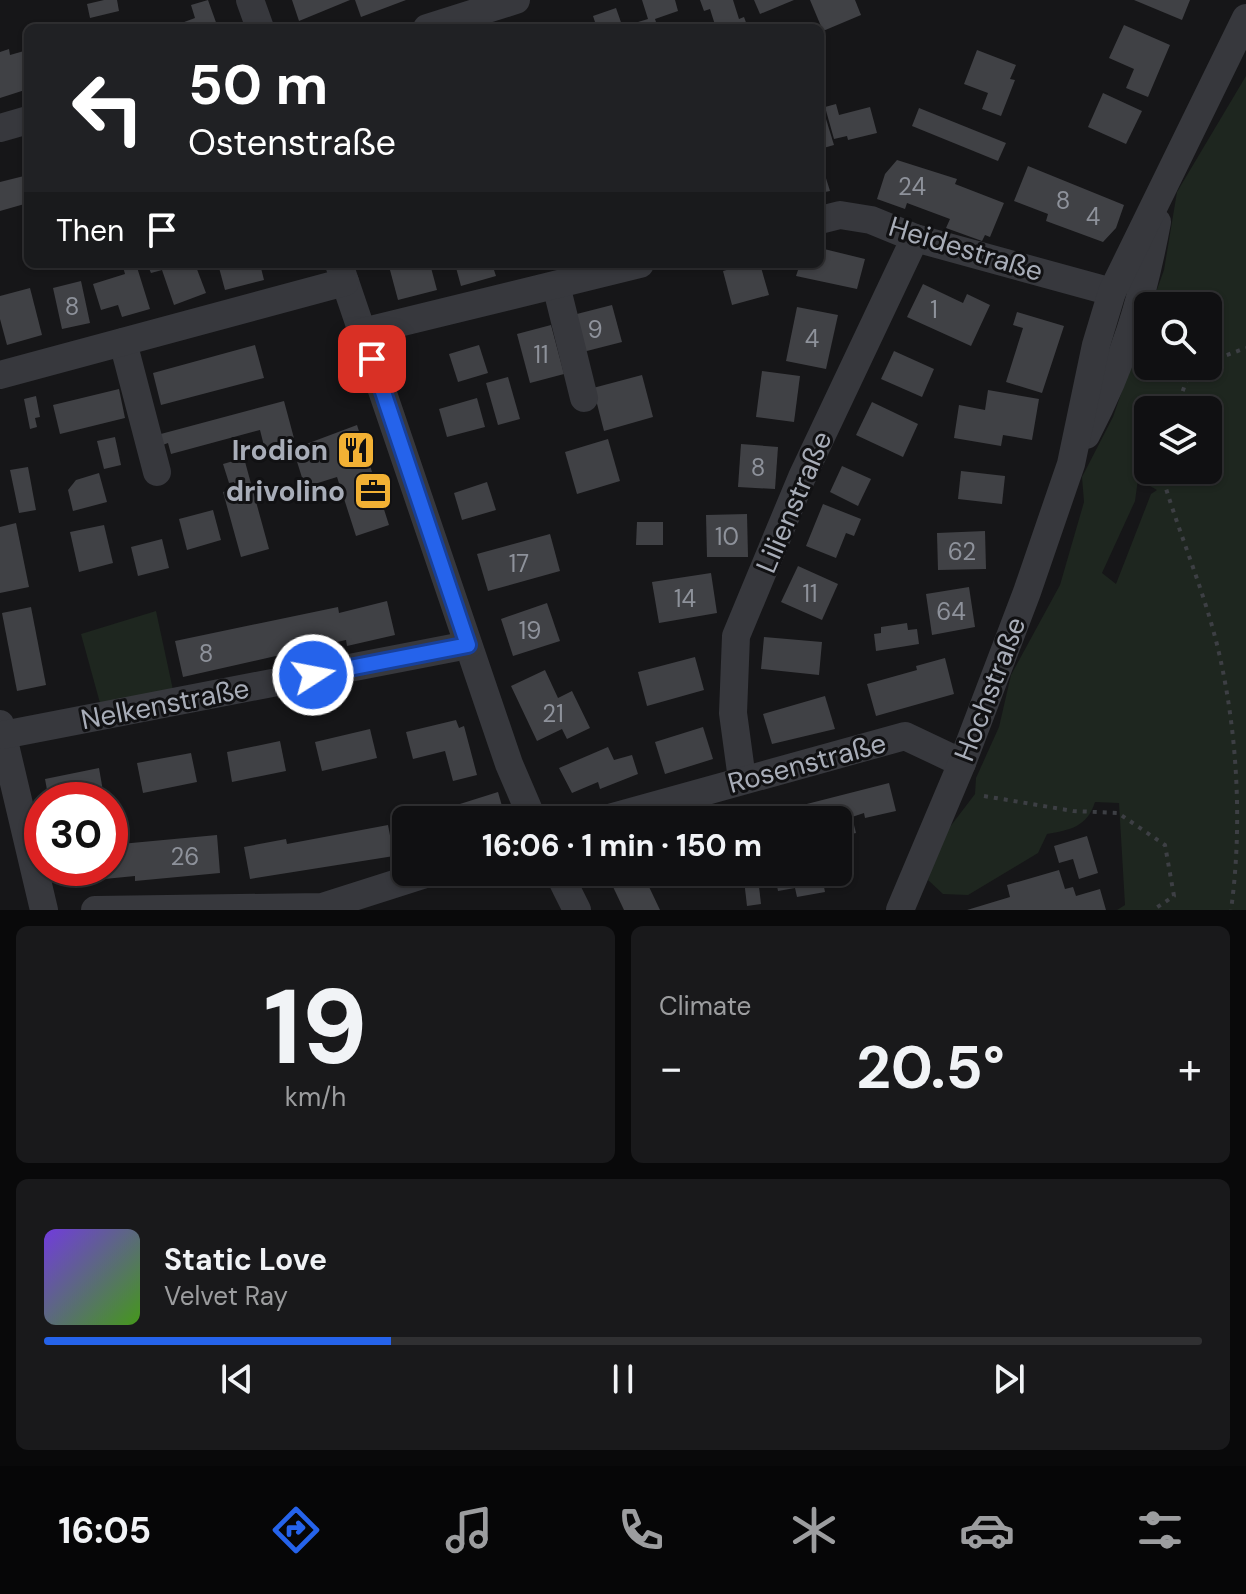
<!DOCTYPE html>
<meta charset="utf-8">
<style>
:root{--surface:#101012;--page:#19191b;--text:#f1f3f6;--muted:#9c9d9f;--line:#303032;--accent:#2563eb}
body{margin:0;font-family:"DM Sans",sans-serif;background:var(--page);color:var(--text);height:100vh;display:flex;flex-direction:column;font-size:30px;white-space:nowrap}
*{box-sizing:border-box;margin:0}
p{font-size:26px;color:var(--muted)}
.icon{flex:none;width:44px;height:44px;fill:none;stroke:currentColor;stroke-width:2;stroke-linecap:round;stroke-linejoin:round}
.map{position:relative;height:910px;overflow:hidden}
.details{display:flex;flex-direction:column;gap:16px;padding:16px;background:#09090a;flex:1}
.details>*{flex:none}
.banner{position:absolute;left:24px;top:24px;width:800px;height:244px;border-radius:12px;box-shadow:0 2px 6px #0004,0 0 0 2px var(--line);background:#202124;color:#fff;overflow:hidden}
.buttons{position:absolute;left:1134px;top:292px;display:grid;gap:16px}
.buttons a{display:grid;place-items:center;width:88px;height:88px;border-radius:12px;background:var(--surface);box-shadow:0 2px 6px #0004,0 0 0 2px var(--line);font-size:40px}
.speed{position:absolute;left:24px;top:782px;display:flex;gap:16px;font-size:40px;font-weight:700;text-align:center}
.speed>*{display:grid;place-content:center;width:104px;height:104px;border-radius:50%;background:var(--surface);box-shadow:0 2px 6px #0004,0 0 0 2px var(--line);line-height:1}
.speed .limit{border:12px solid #d22;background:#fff;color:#111}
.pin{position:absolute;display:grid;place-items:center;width:68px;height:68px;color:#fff;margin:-34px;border-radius:16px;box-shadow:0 4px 12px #0006}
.me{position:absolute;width:88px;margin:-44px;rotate:79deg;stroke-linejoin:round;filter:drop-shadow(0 0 6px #0008)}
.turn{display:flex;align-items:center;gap:28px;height:168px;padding:0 32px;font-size:36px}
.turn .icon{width:104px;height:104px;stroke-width:2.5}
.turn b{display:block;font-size:56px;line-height:68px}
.then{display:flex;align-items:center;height:76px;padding:0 32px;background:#0003;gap:16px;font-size:30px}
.big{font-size:60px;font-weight:700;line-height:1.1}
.details .widget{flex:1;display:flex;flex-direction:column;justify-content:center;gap:12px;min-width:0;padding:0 28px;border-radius:12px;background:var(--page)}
.details .dial{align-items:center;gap:0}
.dial b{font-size:104px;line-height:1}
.song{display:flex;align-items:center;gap:24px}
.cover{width:96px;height:96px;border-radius:12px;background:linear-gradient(135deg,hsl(260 70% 55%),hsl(100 70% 35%))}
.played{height:8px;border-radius:4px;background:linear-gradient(90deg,var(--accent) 30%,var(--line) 30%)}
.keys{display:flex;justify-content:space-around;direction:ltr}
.heat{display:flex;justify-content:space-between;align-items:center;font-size:44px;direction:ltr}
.details .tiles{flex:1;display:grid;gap:16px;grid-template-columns:1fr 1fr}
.widget:last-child{grid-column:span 2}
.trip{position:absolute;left:392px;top:806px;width:460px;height:80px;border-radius:12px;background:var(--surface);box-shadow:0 2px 6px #0004,0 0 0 2px var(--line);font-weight:700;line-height:80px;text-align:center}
.tabs{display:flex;height:128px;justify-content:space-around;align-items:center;background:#060607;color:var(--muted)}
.tabs .icon{width:56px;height:56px}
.tabs .current{color:var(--accent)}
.tabs b{font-size:36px;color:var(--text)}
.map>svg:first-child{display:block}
</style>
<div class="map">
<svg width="1246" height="910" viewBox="0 0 1246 910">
<rect width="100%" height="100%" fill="#161618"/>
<g fill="#1e261f" fill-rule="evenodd">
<path d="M1246,76V910H1117L1125,905L1119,803L1095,802C1087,827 1070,830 1047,834L1038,853L968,895L943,894L928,880L940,840L975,794L976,778L999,727L1011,675L1060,585L1084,502L1082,477L1113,417L1148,316V366H1208V306H1151L1164,270L1177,192ZM1148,410H1208V470H1148ZM1138,479L1157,490L1151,494L1116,584L1102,573L1135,501Z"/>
<polygon points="156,611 173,690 100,703 81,634"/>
</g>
<g fill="#404145">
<polygon points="104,0 117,0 119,11 90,18 87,4"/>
<polygon points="208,0 218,28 168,28 195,18 191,5"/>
<polygon points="292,0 350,0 299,21"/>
<polygon points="355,0 406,0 361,17"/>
<polygon points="642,0 675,0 678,11 655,19 658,28 640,28 638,22 648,19"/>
<polygon points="700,0 733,0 739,19 744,17 748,28 716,28 710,9 704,11"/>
<polygon points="754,0 794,0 760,14"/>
<polygon points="810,0 855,0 861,15 823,31"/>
<polygon points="1134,0 1190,0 1182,20"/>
<polygon points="616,8 623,28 597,28 593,16"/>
<polygon points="1124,25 1170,45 1148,97 1126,88 1134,69 1109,58"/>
<polygon points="9,49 10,55 24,51 28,65 28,89 0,98 0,52"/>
<polygon points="977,50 1016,65 1010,79 1015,80 1001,116 982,109 988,93 964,84"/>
<polygon points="1103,93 1142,111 1126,144 1088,127"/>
<polygon points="836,104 839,115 870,107 877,133 848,140 847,136 834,139 825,107"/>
<polygon points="919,108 1006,143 998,161 912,126"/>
<polygon points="826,119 834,145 820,149 820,121"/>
<polygon points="820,159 830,191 820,193"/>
<polygon points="897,160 957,179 955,184 1004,203 990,237 985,235 982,241 946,228 950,219 907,203 905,209 877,199 885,174"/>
<polygon points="1028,166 1124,205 1116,228 1103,242 1046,221 1048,214 1014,201"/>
<polygon points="28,175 28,203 0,211 0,182"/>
<polygon points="820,248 865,259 857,289 796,276 800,264 820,264"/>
<polygon points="136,264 150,309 122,317 118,305 101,310 93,284 125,274 123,267"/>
<polygon points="147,264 195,264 206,293 174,305 162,270 151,273"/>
<polygon points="218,264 260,264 264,280 225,290"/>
<polygon points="414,264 430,264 437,290 398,300 390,270"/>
<polygon points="455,264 492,264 496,276 461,286"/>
<polygon points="748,264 760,264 769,295 732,305 723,271"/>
<polygon points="81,281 90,323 62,329 53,288"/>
<polygon points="923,284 963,303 967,294 990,305 971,346 907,317"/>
<polygon points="30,288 42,335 7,345 0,319 0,296"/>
<polygon points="612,305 622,342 579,353 569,316"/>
<polygon points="797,307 838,315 826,369 786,361"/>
<polygon points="1017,312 1064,326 1042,393 1006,382 1023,328 1013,325"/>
<polygon points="551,325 564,374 530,383 517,334"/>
<polygon points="255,345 264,378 161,405 153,373"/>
<polygon points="479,345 488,373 458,382 449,354"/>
<polygon points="894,351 934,369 922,397 881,379"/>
<polygon points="762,371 800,376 794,422 756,417"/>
<polygon points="642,375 653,417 604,431 593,388"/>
<polygon points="508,377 520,419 498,425 486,383"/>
<polygon points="119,389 125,418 60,434 53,405"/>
<polygon points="988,390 1039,399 1032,440 1003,435 1001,446 954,438 959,405 985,410"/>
<polygon points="36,396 40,417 35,418 37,427 30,429 24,399"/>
<polygon points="477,398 485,427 447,437 439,409"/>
<polygon points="284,401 295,442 265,450 260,430 171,454 168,443 160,446 157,435"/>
<polygon points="872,402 918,424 903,457 856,435"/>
<polygon points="357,425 389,525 356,536 337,477 305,487 293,449"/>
<polygon points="115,437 121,465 104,469 97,441"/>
<polygon points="608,439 620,481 577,494 565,452"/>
<polygon points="741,444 778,447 775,489 738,487"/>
<polygon points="244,458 269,549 241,557 223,492 236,488 234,482 229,483 223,464"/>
<polygon points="842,466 871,479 858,506 830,492"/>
<polygon points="28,467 36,510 19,513 10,470"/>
<polygon points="961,471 1005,476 1002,504 958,499"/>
<polygon points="99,473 107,502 73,511 68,490 76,480"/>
<polygon points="487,482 496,510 462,520 454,493"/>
<polygon points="823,504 861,519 854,536 846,533 836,558 806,546"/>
<polygon points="213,510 221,540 187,550 179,519"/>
<polygon points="747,514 748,557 707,557 706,515"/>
<polygon points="637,522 663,522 663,545 636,545"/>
<polygon points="16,523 29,587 0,593 0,527"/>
<polygon points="104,525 113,563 79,572 70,532"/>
<polygon points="985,531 986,569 938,570 937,533"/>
<polygon points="550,534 560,571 488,591 477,554"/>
<polygon points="162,539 169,568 138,576 131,547"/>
<polygon points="798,566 838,584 822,620 781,602"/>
<polygon points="711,573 717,613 659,623 652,582"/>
<polygon points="969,587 975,627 932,635 926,594"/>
<polygon points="387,601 395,635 347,646 346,640 183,677 175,641 338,607 339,613"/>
<polygon points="547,603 560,641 513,656 501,619"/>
<polygon points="31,607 46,685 17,691 2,613"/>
<polygon points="907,623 908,630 917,629 919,644 876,651 874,634 881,633 881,627"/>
<polygon points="764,637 822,642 819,675 761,669"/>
<polygon points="695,657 704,690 647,706 638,672"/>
<polygon points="945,658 954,694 876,716 867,684 917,670 916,666"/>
<polygon points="545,670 558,698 572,691 590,728 567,739 562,729 537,741 511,686"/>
<polygon points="825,696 835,729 772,744 763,714"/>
<polygon points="456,720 459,728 464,726 477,775 453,781 445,751 413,759 406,732"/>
<polygon points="703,727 713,759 665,774 655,742"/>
<polygon points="370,729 377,758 322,771 315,742"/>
<polygon points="280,741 286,771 232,782 227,752"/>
<polygon points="608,747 614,760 632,755 638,774 600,789 598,782 572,793 559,768"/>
<polygon points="191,753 197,782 143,793 137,763"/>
<polygon points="99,768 104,797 49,800 45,779"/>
<polygon points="889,783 896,811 865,818 864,813 852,817 856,833 838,837 838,820 798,820 795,807"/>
<polygon points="498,792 506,820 447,820 444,809"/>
<polygon points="388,825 394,856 250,879 244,847 286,839 287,844"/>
<polygon points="217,835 220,873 135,881 135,876 94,880 92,868 110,868 110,845"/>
<polygon points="1087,836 1098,873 1079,879 1073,859 1059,863 1054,846"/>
<polygon points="1059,870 1065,889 1073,887 1076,896 1100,889 1106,910 967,910 1010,897 1007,885"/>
<polygon points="606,872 642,872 660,910 624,910"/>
<polygon points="774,872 831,872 833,885 824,887 825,892 797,897 795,888 778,891"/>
<polygon points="758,878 761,904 747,906 744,880"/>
</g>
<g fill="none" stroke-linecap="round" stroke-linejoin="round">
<g stroke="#3d3f44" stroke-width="4" stroke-dasharray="4 6" stroke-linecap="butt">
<polyline points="1208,362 1246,348"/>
<polyline points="1176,410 1191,368 1196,366"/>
<path d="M1165,470L1164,482C1182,542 1208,600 1221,662C1238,741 1242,830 1231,910"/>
<polyline points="984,796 1073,811 1118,813 1165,845 1174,896 1153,910"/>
</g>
<g stroke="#37383d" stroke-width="28">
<polyline points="250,0 260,28"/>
<polyline points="427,28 516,0"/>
<polyline points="0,128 28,120"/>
<polyline points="820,220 840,215 871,220 915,238 1112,292"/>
<polyline points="339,264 509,764 533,820"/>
<polyline points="556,285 584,398"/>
<polyline points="362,332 640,264"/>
<polyline points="123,342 157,472"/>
<polyline points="0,375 345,282"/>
<path d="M1086,435C1124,362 1142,302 1157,222"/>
<polyline points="0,724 44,910"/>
<polyline points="3,735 468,645"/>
<polyline points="742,779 733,713 736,636 802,477 915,238"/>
<polyline points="602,820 905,736 962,763"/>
<polyline points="558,872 577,910"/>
<polyline points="95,910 322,907 432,872"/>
<polyline points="900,910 962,763 1027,592 1071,464 1096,345 1112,292 1246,18"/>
</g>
</g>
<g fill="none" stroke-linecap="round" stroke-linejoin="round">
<defs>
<polyline id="route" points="313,675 468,645 372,359"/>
</defs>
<use href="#route" stroke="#184099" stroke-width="20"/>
<use href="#route" stroke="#2563eb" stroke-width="14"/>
</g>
<defs>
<symbol id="restaurant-square" viewBox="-11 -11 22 22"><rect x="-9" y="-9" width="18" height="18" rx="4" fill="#f2b134" stroke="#111113"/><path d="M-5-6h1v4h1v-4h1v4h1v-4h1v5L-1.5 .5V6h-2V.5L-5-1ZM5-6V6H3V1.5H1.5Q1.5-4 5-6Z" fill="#111"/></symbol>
<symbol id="office-square" viewBox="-11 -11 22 22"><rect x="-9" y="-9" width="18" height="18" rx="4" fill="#f2b134" stroke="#111113"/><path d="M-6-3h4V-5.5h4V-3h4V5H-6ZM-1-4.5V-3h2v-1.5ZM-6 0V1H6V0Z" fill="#111"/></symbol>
</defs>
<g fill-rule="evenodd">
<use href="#restaurant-square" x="334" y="428" width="44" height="44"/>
<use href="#office-square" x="351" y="469" width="44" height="44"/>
</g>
<g text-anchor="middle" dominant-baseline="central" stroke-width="6" stroke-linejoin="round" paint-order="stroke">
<g font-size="24" fill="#8e929b">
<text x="912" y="186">24</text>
<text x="1063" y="200">8</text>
<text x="1093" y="216">4</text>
<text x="72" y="306">8</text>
<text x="934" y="309">1</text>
<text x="595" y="329">9</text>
<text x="812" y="338">4</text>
<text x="541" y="354">11</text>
<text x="758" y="467">8</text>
<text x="727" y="536">10</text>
<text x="962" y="551">62</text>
<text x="519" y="563">17</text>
<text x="810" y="593">11</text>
<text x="685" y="598">14</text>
<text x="951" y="611">64</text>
<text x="530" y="630">19</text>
<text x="206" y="653">8</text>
<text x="553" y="713">21</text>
<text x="185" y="856">26</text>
</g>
<g font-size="28" fill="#a8adb8" stroke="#111113">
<text transform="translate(966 249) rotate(17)">Heidestraße</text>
<text transform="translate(794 502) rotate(-67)">Lilienstraße</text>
<text transform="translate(990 689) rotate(-69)">Hochstraße</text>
<text transform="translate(165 704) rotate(-11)">Nelkenstraße</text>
<text transform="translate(807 763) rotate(-15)">Rosenstraße</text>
</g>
<g font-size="28" font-weight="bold" fill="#a8adb8" stroke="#111113" text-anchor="end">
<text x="328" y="450">Irodion</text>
<text x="345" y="491">drivolino</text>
</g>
</g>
</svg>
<div class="buttons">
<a><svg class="icon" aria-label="search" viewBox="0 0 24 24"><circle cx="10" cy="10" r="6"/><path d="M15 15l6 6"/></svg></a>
<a><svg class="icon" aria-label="layers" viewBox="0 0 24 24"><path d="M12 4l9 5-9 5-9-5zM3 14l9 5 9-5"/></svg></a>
</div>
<div class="speed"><div class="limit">30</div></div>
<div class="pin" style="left:372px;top:359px;background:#d93025"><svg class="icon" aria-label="arrive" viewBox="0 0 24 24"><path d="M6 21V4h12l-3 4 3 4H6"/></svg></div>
<svg class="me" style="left:313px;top:675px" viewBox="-20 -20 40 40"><circle r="17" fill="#2563eb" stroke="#fff" stroke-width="3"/><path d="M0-11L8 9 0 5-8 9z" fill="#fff"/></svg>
<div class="trip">16:06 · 1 min · 150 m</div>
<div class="banner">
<div class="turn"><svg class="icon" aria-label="left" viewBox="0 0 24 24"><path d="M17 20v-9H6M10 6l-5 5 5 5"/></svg><div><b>50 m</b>Ostenstraße</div></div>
<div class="then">Then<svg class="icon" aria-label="arrive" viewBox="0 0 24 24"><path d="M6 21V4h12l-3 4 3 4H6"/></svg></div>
</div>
</div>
<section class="details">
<div class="tiles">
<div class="widget dial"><b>19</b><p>km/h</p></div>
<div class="widget"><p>Climate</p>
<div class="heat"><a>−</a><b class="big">20.5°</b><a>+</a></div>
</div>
<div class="widget">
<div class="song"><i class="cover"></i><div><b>Static Love</b><p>Velvet Ray</p></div></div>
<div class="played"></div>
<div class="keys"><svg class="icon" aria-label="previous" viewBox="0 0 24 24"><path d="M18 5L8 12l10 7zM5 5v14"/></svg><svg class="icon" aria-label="pause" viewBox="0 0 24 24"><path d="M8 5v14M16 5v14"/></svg><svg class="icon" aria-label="next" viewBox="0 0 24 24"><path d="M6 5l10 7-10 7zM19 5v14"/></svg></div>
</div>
</div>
</section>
<nav class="tabs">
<b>16:05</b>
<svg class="icon current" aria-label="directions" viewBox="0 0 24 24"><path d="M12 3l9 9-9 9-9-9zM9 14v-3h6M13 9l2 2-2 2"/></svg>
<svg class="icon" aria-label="music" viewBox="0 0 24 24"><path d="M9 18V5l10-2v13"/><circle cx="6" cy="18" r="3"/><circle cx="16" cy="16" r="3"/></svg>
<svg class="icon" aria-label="phone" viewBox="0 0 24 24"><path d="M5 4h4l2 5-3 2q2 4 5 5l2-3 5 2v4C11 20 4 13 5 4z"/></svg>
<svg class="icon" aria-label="climate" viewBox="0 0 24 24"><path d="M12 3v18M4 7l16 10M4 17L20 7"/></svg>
<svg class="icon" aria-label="car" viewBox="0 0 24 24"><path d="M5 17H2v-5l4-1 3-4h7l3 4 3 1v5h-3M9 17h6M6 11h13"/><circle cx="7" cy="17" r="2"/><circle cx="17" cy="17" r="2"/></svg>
<svg class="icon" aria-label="filters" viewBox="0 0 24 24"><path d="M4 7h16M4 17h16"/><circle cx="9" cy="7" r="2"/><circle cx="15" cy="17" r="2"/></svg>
</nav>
